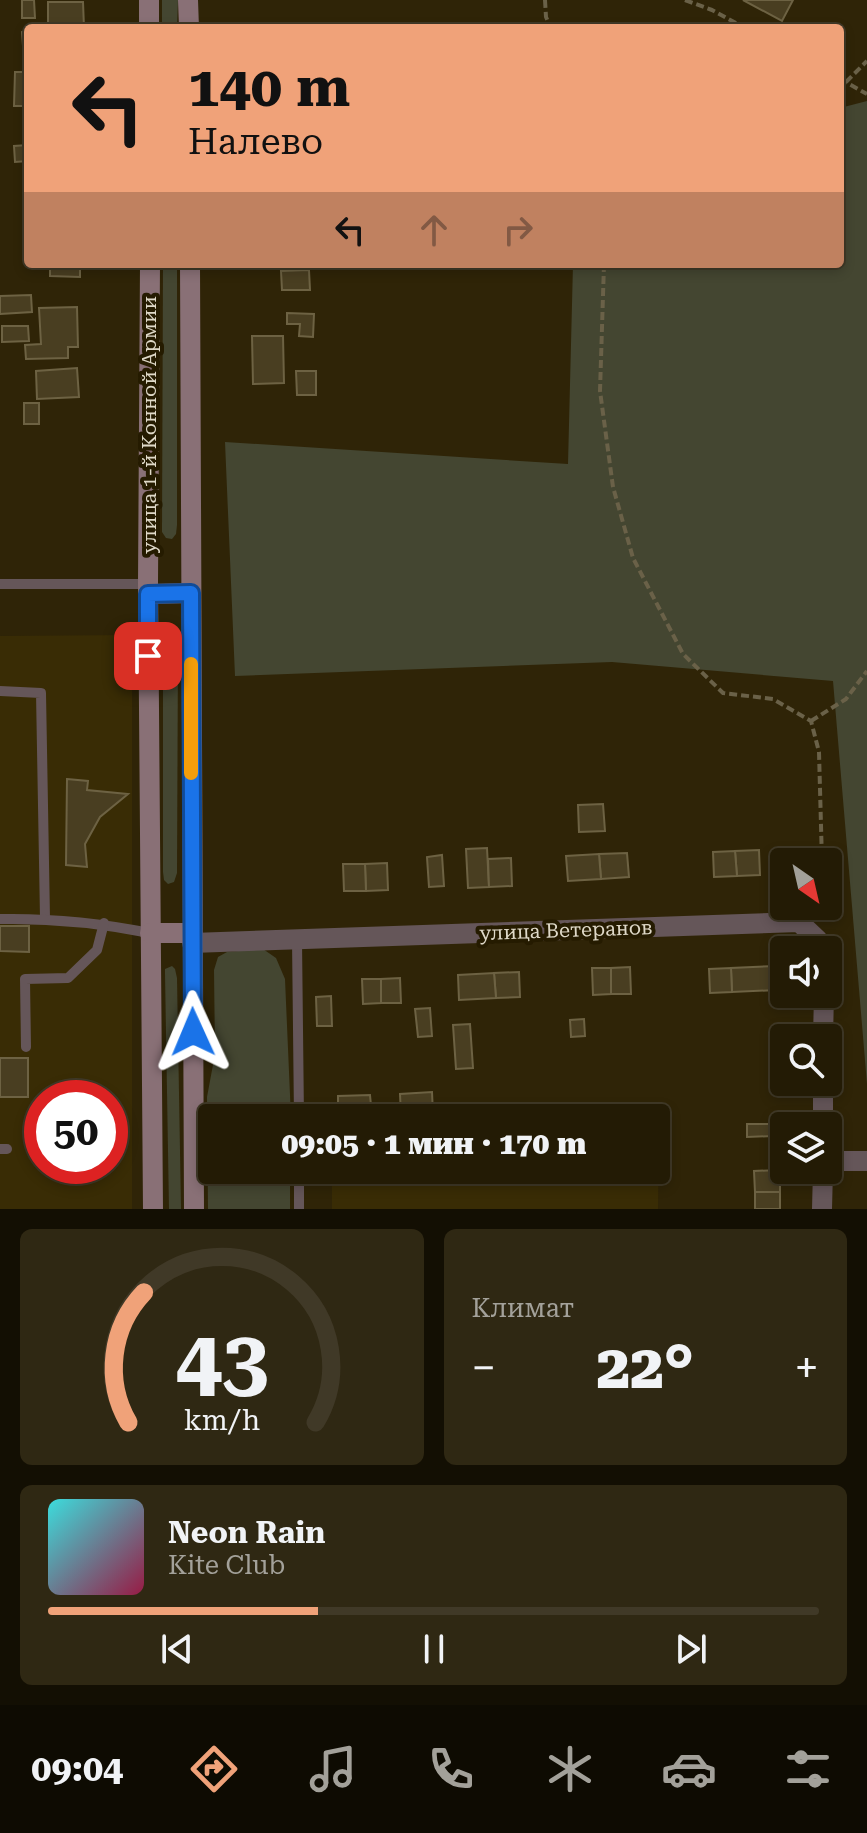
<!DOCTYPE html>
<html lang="ru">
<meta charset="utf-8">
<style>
:root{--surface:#231b05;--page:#2f2813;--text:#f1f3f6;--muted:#a3a19a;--line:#403927;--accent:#f0a279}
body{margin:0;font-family:"Roboto Serif",serif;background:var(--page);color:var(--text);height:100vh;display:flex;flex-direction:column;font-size:30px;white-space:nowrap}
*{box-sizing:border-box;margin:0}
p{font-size:26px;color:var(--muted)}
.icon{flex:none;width:44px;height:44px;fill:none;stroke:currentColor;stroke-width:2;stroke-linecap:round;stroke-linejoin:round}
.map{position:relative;height:1209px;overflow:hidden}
.side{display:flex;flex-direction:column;gap:20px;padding:20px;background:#130f03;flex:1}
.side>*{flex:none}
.guide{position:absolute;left:24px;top:24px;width:820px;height:244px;border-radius:8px;box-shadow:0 4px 12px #0003,0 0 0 2px var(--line);background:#f0a279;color:#111;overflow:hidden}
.needle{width:52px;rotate:146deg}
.controls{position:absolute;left:770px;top:848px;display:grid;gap:16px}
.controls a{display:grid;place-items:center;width:72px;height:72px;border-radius:8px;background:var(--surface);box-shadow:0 4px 12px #0003,0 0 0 2px var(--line);font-size:40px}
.speed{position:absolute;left:24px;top:1080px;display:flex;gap:16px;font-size:40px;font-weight:700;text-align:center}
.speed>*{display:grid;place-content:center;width:104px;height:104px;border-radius:50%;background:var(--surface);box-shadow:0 4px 12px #0003,0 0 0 2px var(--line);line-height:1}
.speed .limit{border:12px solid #d22;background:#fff;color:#111}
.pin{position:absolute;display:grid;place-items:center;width:68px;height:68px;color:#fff;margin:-34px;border-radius:16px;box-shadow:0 4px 12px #0006}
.me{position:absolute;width:88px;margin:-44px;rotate:359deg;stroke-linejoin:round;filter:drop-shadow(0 0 6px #0008)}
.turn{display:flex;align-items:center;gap:28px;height:168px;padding:0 32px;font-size:36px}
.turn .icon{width:104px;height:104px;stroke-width:2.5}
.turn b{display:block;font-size:56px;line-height:68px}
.lanes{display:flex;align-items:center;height:76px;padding:0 32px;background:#0003;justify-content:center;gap:40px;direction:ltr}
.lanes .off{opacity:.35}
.big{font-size:60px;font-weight:800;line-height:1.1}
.side .card{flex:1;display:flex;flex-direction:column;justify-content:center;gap:12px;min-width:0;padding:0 28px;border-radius:12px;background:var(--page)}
.side .dial{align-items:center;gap:0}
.dial svg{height:208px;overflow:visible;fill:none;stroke:var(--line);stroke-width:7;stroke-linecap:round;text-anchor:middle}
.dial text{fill:var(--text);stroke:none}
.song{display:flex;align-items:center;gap:24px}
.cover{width:96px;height:96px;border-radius:12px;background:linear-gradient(135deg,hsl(180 70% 55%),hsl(340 70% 35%))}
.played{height:8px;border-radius:4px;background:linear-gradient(90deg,var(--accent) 35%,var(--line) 35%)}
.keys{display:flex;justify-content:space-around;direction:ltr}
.heat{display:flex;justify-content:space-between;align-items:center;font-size:44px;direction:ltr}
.side .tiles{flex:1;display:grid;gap:20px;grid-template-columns:1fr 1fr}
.card:last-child{grid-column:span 2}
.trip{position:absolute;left:198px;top:1104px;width:472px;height:80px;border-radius:8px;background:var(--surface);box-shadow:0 4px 12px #0003,0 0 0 2px var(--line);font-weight:800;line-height:80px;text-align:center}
.tab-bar{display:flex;height:128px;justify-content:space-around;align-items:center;background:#0e0b02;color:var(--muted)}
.tab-bar .icon{width:56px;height:56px}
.tab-bar .active{color:var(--accent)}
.tab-bar b{font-size:36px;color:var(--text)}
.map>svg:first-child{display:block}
</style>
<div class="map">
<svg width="867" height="1209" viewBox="0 0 867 1209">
<rect width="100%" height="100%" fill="#2f2407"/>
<g fill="#392c05" fill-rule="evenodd">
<path d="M132,635V1209H0V636ZM42,1098H110V1166H42Z"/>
<polygon points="656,1131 659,1131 658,1209 332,1209 332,1170 656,1170"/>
</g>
<g fill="#444631">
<polygon points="162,0 178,0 177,28 162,28"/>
<polygon points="867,101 867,1084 833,681 612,662 235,676 225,442 568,464 573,264 840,264 840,108"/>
<polygon points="163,264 177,264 177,525 176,534 172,539 166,538 162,532"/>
<polygon points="171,635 176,638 178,646 177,873 174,882 168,884 164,880 163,872 163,646"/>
<polygon points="263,949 276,958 285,979 291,1118 212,1118 212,1170 290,1170 290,1209 208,1209 207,1097 215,1054 214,970 218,957 227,952"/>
<polygon points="172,966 175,969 177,978 181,1209 169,1209 165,973 165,969"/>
</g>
<g fill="#493e21" stroke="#6d6243" stroke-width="2">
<polygon points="22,0 34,0 35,18 22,18"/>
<polygon points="743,0 793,0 782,21"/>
<polygon points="48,2 83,2 84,28 48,28"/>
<polygon points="28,31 28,46 23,46 22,32"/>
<polygon points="15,72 27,72 28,106 14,106"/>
<polygon points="28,145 28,161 15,162 14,146"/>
<polygon points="50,264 80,264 80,277 50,276"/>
<polygon points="309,270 310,290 282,290 281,271"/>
<polygon points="31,295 32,312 0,314 0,296"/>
<polygon points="77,307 78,347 68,347 68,358 26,359 25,345 41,344 39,308"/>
<polygon points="287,313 314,314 313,337 299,336 300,324 287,324"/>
<polygon points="2,326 28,326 29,341 2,342"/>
<polygon points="252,336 283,336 284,383 253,384"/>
<polygon points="77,368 79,397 37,399 36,371"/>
<polygon points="296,371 316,371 316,395 297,395"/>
<rect x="24" y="403" width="15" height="21"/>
<polygon points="67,779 88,781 87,790 128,794 100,817 85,844 87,867 66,865"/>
<polygon points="603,804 605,831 579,832 578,805"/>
<polygon points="487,848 489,887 468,888 466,849"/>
<polygon points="759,850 760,875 737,876 735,851"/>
<polygon points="735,851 737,876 714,877 713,852"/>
<polygon points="627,853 629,877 601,879 599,854"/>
<polygon points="599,854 601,879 568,881 566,856"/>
<polygon points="442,855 444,886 429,887 427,857"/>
<polygon points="511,858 512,886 489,887 488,859"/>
<polygon points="387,863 388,890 366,891 365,864"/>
<polygon points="343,864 365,864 366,891 344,891"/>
<polygon points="0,926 29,926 29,952 0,951"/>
<polygon points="776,966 777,990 732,992 731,968"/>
<polygon points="630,967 631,994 611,994 611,968"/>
<polygon points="592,968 611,968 611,994 593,995"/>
<polygon points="731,968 732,992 710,993 709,969"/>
<polygon points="519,972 520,997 496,998 494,973"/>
<polygon points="494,973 496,998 459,1000 458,975"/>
<polygon points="400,978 401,1003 381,1003 381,979"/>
<polygon points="362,979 381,979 381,1003 363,1004"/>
<polygon points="331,996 332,1026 317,1026 316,997"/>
<polygon points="430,1008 432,1036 418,1037 415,1009"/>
<polygon points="584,1019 585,1036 571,1037 570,1020"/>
<polygon points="470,1024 473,1068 456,1069 453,1025"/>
<rect x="0" y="1058" width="28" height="39"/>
<polygon points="432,1092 433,1114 401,1116 400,1094"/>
<polygon points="370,1095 372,1116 338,1117 338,1096"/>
<polygon points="747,1124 772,1124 772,1136 747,1137"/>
<polygon points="780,1170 780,1192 755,1192 754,1171"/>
<rect x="755" y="1192" width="25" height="17"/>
</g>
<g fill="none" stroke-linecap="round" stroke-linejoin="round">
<g stroke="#6a6148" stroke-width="4" stroke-dasharray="8 4" stroke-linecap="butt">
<polyline points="545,0 546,17 551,28"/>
<polyline points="685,0 712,10 745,28"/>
<polyline points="840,79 867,94"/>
<polyline points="846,82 867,61"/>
<polyline points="604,264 600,391 613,487 633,558 683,654 723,693 773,699 811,721 819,752 822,862"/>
<polyline points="811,721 846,699 867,671"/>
</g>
<g stroke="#655659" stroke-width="10">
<polyline points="0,584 148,584"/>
<polyline points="0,691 41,693 45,918"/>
<path d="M0,919C52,918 100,923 150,933"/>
<polyline points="297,940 299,1118"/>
<polyline points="26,1047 25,979 68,978 97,950 104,923"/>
<polyline points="656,1126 666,1126"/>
<polyline points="0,1149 7,1149"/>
<polyline points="299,1170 299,1209"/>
</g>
<g stroke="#655659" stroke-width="20">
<polyline points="192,943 799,922 818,940 820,950"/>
<polyline points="823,1038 824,994"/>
<polyline points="823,1126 823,1082"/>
<polyline points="828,1161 867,1161"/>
<polyline points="822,1209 823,1170"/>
</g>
<g stroke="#897076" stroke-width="20">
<polyline points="149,0 149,28"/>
<polyline points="188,0 189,28"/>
<polyline points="150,264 148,584 153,1209"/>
<polyline points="190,264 194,1209"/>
<polyline points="148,594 191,593"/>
<polyline points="150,933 192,933"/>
</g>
</g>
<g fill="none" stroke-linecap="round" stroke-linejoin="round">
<defs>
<polyline id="route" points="148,656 148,594 191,593 193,1032"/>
</defs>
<use href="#route" stroke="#114b97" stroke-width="20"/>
<use href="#route" stroke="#1a73e8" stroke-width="14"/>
<polyline stroke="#f59e0b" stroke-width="14" points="191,664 191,773"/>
</g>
<g text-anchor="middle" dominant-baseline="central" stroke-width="8" stroke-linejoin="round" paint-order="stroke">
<g font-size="20" fill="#dfd9c8" stroke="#251b00">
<text transform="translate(149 425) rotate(-90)">улица 1-й Конной Армии</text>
<text transform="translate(566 930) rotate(-2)">улица Ветеранов</text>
</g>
</g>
</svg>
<div class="controls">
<a><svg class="needle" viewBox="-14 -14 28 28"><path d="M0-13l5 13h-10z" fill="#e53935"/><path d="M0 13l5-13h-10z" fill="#a3a19a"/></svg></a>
<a><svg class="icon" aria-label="sound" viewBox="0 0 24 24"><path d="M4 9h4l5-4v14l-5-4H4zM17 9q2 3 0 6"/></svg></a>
<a><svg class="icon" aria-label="search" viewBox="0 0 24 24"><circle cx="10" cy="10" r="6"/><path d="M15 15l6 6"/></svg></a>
<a><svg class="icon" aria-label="layers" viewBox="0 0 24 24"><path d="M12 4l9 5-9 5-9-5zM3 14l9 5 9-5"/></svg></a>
</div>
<div class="speed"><div class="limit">50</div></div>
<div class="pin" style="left:148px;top:656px;background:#d93025"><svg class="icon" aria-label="arrive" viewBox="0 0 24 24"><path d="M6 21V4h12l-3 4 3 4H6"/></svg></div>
<svg class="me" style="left:193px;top:1032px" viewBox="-20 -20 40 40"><path d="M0-17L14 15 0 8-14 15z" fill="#1a73e8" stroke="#fff" stroke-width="4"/></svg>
<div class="trip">09:05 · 1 мин · 170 m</div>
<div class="guide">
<div class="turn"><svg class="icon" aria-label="left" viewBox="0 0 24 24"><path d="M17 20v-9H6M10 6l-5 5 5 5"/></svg><div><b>140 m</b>Налево</div></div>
<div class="lanes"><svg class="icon" aria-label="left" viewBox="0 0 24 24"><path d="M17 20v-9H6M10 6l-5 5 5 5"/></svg><svg class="icon off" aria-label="ahead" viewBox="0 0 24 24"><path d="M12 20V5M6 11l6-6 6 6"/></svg><svg class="icon off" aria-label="right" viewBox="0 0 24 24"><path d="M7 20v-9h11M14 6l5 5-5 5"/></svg></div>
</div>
</div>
<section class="side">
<div class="tiles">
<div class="card dial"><svg viewBox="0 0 100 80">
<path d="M14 69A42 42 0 1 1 86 69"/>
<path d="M14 69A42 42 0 0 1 20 19" stroke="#f0a279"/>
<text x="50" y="56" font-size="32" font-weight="700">43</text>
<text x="50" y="72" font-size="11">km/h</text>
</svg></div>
<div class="card"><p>Климат</p>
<div class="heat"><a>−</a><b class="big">22°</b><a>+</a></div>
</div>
<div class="card">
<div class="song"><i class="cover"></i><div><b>Neon Rain</b><p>Kite Club</p></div></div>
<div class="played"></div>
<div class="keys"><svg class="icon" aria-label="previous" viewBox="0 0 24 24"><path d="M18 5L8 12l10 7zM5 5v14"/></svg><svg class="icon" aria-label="pause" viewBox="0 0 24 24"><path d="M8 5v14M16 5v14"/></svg><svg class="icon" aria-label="next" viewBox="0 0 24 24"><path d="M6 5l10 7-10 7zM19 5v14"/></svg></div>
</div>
</div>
</section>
<nav class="tab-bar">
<b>09:04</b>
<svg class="icon active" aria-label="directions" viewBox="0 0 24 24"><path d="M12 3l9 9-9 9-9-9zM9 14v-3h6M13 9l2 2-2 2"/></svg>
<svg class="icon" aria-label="music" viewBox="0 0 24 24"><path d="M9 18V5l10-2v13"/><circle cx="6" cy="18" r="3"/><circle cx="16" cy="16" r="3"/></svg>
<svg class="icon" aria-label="phone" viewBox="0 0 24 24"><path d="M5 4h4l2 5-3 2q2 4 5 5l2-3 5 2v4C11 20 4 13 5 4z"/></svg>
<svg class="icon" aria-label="climate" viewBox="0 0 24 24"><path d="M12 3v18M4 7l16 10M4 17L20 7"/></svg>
<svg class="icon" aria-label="car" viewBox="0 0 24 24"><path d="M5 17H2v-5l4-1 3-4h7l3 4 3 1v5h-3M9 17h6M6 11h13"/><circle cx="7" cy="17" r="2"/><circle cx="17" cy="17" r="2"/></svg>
<svg class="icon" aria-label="filters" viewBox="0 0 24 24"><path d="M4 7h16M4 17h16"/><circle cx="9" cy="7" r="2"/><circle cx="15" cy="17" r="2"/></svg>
</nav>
